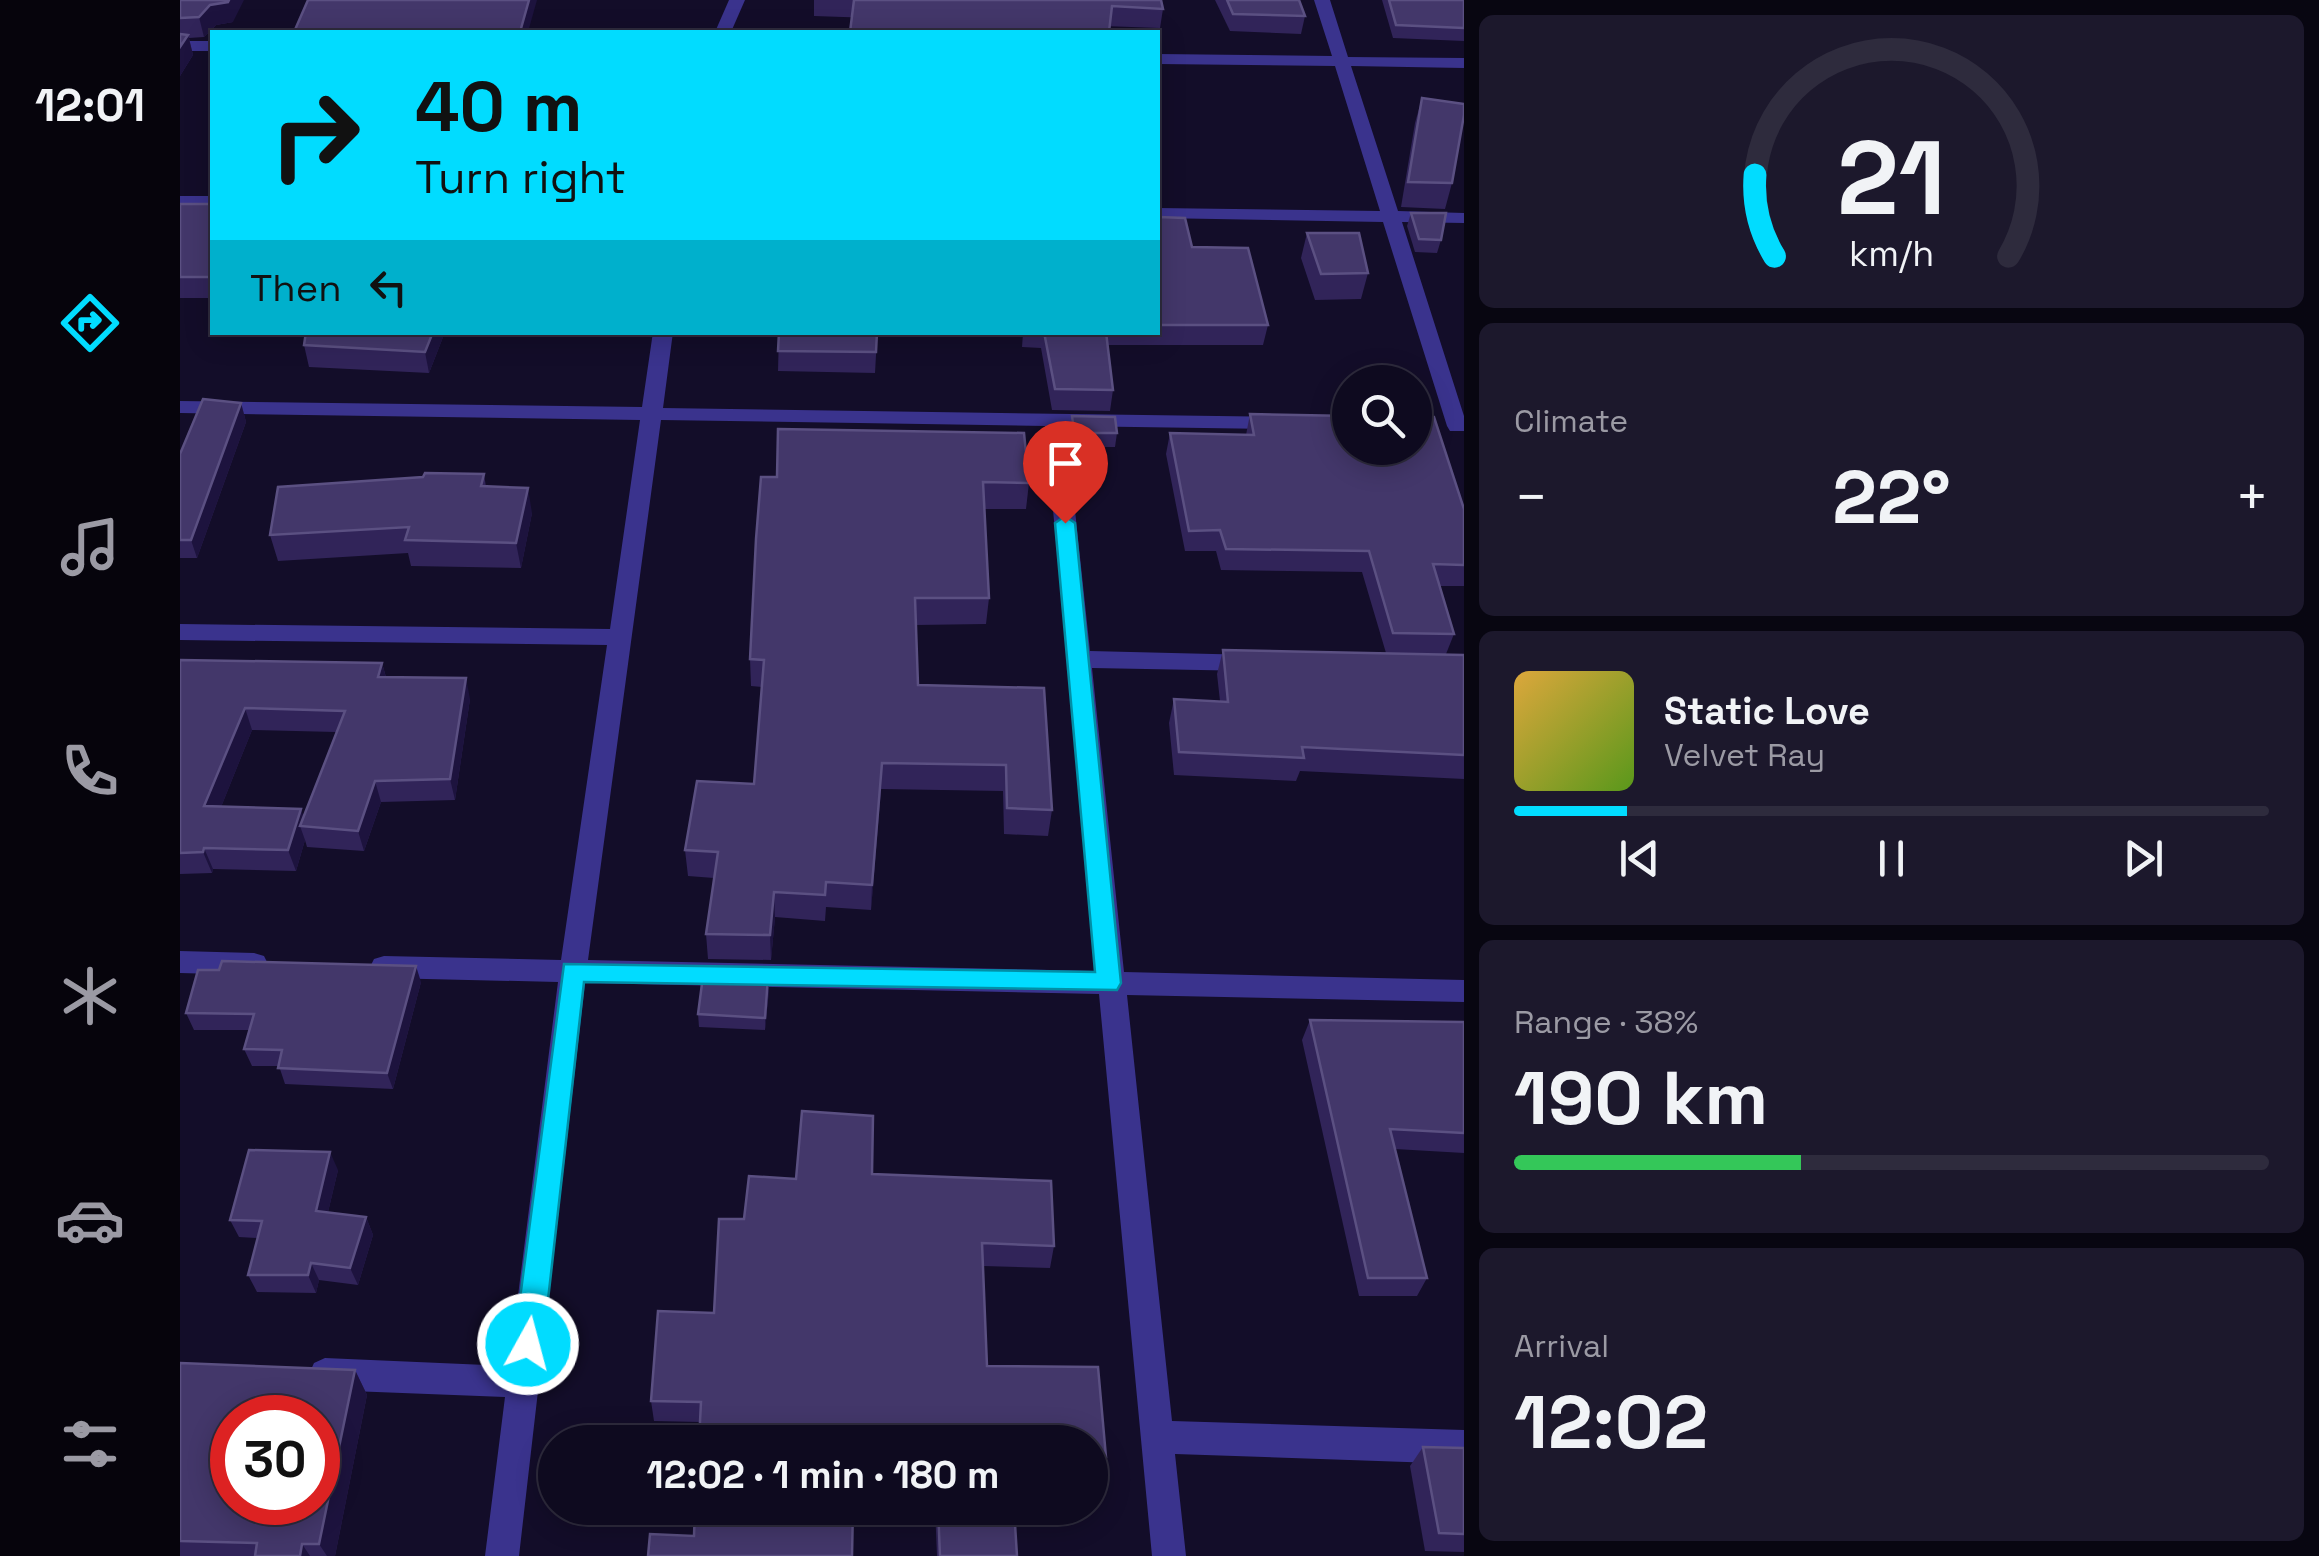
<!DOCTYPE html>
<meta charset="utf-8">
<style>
:root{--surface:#0e0a1f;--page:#1c182c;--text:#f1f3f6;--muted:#9b9aa4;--line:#2e2b3d;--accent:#01dcff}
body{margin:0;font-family:"Space Grotesk",sans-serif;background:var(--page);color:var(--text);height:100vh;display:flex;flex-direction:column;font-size:38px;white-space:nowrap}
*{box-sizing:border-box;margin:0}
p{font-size:32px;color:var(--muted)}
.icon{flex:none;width:55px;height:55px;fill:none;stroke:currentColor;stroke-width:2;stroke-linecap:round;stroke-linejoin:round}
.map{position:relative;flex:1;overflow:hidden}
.drawer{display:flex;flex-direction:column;gap:15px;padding:15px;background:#080611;width:855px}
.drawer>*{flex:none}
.guide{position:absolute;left:30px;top:30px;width:950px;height:305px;border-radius:0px;box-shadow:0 5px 25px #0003,0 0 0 2px var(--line);background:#01dcff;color:#111;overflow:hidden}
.buttons{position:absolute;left:1152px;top:365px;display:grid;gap:20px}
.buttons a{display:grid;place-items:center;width:100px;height:100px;border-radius:50%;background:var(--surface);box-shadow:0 5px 25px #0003,0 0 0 2px var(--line);font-size:50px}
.speed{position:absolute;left:30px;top:1395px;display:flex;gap:20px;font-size:50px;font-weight:700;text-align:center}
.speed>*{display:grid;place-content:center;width:130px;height:130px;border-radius:50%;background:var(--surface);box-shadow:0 5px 25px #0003,0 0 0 2px var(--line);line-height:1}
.speed .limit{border:15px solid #d22;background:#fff;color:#111}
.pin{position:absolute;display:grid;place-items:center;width:85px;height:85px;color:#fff;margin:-102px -42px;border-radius:50% 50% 50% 0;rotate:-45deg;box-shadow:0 0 10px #0007}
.pin .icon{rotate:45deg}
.me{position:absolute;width:110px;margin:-55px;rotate:7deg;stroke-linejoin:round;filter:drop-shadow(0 0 8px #0008)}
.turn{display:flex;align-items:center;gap:35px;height:210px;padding:0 40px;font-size:45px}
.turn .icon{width:130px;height:130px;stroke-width:2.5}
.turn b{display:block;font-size:70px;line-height:85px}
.then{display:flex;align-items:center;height:95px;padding:0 40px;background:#0003;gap:20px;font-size:38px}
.big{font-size:75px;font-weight:600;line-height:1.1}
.drawer .tile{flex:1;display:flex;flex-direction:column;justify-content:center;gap:15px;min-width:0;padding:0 35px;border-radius:15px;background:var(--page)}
.drawer .dial{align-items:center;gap:0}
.dial svg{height:260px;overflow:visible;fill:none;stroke:var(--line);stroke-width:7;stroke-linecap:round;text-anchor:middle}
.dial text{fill:var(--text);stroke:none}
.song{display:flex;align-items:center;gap:30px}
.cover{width:120px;height:120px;border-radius:15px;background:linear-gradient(135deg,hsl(40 70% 55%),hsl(90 70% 35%))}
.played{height:10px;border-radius:5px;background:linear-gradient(90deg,var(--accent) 15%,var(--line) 15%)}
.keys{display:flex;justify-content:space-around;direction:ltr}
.heat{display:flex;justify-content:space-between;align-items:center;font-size:55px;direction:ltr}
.charge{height:15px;border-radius:8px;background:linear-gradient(90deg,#34c759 38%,var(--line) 0)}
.trip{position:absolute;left:358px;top:1425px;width:570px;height:100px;border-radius:50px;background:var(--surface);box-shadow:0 5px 25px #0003,0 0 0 2px var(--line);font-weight:600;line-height:100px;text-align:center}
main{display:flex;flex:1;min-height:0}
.tab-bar{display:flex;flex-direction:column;width:180px;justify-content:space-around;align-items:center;background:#06040c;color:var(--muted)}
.tab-bar .icon{width:70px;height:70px}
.tab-bar .current{color:var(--accent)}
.tab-bar b{font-size:45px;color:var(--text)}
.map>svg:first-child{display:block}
</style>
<main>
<nav class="tab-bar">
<b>12:01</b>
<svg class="icon current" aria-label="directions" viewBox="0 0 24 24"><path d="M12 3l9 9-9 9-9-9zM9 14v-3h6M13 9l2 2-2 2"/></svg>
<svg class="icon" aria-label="music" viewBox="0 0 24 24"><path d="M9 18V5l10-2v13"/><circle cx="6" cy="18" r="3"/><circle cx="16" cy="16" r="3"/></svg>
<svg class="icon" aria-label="phone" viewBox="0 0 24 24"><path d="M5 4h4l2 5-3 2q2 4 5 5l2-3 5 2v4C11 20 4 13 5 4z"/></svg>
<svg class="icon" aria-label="climate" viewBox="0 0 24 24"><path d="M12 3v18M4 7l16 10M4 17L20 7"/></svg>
<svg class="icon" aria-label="car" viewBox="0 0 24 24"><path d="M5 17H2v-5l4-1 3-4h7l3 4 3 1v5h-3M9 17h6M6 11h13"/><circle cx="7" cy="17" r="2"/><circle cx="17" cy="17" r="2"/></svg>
<svg class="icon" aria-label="filters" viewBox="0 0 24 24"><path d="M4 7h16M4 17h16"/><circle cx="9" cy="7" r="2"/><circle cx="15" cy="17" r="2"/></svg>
</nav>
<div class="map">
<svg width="1284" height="1556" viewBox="0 0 1284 1556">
<rect width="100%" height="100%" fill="#130d29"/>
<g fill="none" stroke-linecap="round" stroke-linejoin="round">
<g fill="#3a338d" fill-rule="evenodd">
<polygon points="549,0 565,0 551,32 535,32"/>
<polygon points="1134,0 1150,0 1168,57 1284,58 1284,68 1171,66 1218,211 1284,213 1284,223 1222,222 1284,416 1284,431 1270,431 1267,426 1203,222 978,218 978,208 1200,211 1155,66 978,64 978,54 1152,56"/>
<rect x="0" y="41" width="32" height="10"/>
<rect x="0" y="196" width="32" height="10"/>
<path d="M473,332H493L483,408L1170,418V430L886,426L910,651L1074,655L1086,663L1074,671L912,668L944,972L1284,980V1002L947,995L992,1421L1284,1430V1464L995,1454L1006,1556H972L919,994L405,983L339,1556H305L325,1397L145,1390L134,1385L129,1374L134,1363L145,1358L329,1366L378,982L204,978L194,975L190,967L194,959L204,956L381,960L427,645L0,640V624L430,629L460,420L0,413V401L462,407ZM481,420L865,426L917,971L408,960Z"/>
<polygon points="0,951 74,953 84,956 88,964 84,972 74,975 0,973"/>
</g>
</g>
<g fill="#312459" fill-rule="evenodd">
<polygon points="0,0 53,22 36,25 24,37 9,38 13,55 0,76"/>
<polygon points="634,0 981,0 983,9 980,28 634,16"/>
<polygon points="1035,0 1119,0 1125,16 1121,34 1050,31"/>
<polygon points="1202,0 1284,0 1284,41 1213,38"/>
<polygon points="1242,98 1272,183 1265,209 1221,207 1235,123"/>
<rect x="0" y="204" width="32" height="94"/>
<polygon points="1231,213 1261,240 1257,253 1235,252 1227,226"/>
<polygon points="978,217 1088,325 1083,345 928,345 933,390 930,411 872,410 861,348 842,347 843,333 697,337 695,373 598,371 599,332 978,332"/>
<polygon points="1127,233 1188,273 1181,299 1135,300 1121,258"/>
<polygon points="265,332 249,373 129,367 124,345"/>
<polygon points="61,403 66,422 17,558 0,558 0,454"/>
<polygon points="1070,414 1284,509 1284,586 1259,586 1274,634 1266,654 1284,655 1284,779 1120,771 1116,781 994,775 989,723 994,699 1040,701 1037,674 1043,650 1206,653 1182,572 1041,570 1036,551 1005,551 986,454 990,433 1066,435"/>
<polygon points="892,416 937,433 935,447 892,447 890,430"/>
<polygon points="304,474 306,487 352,513 341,568 231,566 228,553 98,561 90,535"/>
<polygon points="581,477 849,483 846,509 804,509 809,598 806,624 736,625 738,685 864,688 872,810 868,836 824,834 823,791 701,789 691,910 646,907 645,921 595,917 591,960 528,959 526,934 534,878 508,876 505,850 574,784 582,687 571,686 570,659"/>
<path d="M0,660L202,663L206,677L290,699L275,800L201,802L184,851L127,847L125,840L116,871L33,869L32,873L0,874ZM72,730L156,732L123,817L41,807Z"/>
<polygon points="241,982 213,1089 105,1084 99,1066 72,1066 64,1049 69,1030 14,1030 6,1013"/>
<polygon points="589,990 585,1030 519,1027 518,1014"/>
<polygon points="1130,1020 1284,1022 1284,1153 1215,1149 1247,1278 1237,1296 1179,1296 1122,1040"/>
<polygon points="622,1111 693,1116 692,1174 871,1181 874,1246 870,1268 803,1266 807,1366 918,1367 926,1457 920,1476 910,1476 910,1442 519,1442 520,1422 474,1421 471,1401 478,1311 534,1313 539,1219 564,1219 569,1176 616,1179"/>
<polygon points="158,1170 148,1212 186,1217 193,1235 178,1285 139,1280 136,1293 77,1292 68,1275 78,1238 59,1237 50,1220"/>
<polygon points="0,1363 175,1370 187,1395 155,1556 0,1556"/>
<polygon points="1243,1447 1284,1448 1284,1552 1245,1551 1230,1466"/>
<polygon points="755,1508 834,1508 837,1556 757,1556"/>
</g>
<g fill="#1d133e">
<polygon points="49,0 64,0 53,22 36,25 24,37 19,17 30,5"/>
<polygon points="349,0 357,0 348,32 340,32"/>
<polygon points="8,35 13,55 0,76 0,47"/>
<polygon points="253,332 265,332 249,373 245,352"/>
<polygon points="61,403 66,422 17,558 11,540"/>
<polygon points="348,488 352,513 341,568 336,543"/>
<polygon points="202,663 208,685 198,677"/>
<polygon points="286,678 290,699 275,800 270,779"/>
<polygon points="65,708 72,730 33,827 24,806"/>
<polygon points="702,763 701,789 691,910 692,885"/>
<polygon points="195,781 201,802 184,851 178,831"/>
<polygon points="121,809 127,827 120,826 125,840 116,871 108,850"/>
<polygon points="24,848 33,869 32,873 23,852"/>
<polygon points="594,892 595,917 591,960 590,935"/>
<polygon points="236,966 241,982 213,1089 207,1073"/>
<polygon points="588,977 589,990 585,1030 585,1018"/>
<polygon points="150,1152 158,1170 144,1229 136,1211"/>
<polygon points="186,1217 193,1235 178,1285 170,1268"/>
<polygon points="131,1263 139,1280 136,1293 128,1275"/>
<polygon points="175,1370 187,1395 155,1556 147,1556 139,1544"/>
<polygon points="122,1544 130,1556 120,1556"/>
</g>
<g fill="#43376a" stroke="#5b5082" stroke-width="2.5" fill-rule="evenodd">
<polygon points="0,0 49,0 48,2 30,5 19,17 0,18"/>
<polygon points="128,0 349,0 340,32 114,32"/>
<polygon points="674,0 981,0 983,9 932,6 929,32 670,32"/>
<polygon points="1047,0 1119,0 1125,16 1053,14"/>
<polygon points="1209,0 1284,0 1284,28 1216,25"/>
<polygon points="0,34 8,35 0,47"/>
<polygon points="1242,98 1284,104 1284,115 1272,183 1228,182"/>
<rect x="0" y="204" width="32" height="73"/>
<polygon points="1231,213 1266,213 1261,240 1239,239"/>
<polygon points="978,217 1005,218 1012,247 1068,248 1088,325 978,325"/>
<polygon points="1127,233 1179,233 1188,273 1141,274"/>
<polygon points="126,332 253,332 245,352 124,345"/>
<polygon points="599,332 697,332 696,352 598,351"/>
<polygon points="864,332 926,332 933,390 875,389"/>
<polygon points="23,399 61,403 11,540 0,540 0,454"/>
<polygon points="1070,414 1170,416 1170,448 1235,448 1235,417 1254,417 1284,509 1284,565 1253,564 1274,634 1213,633 1189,551 1046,549 1040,530 1009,531 990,433 1074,435"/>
<polygon points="892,416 935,417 937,433 894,433"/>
<polygon points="598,429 844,433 849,483 803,482 809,598 735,598 738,685 864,688 872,810 827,808 826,765 702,763 692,885 646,882 645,895 594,892 590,935 526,934 538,852 505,850 517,781 574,784 584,660 570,659 576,539 581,477 597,477"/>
<polygon points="245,473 304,474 301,486 348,488 336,543 225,540 229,527 90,535 98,487 243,477"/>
<polygon points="1043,650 1284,655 1284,755 1122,747 1124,758 999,752 994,699 1048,702"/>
<polygon points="0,660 202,663 198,677 286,678 270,779 195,781 178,831 120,826 165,711 65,708 24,806 121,809 108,850 24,848 23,852 0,853"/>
<polygon points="42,961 236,966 207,1073 98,1068 102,1050 64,1049 74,1014 6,1013 18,970 39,970"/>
<polygon points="523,976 588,977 585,1018 518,1014"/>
<polygon points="1130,1020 1284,1022 1284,1133 1210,1129 1247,1278 1188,1278"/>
<polygon points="622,1111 693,1116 692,1174 871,1181 874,1246 802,1243 807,1366 918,1367 926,1457 910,1457 910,1442 519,1442 521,1402 471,1401 478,1311 534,1313 539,1219 564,1219 569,1176 616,1179"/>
<polygon points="69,1150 150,1152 136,1211 186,1217 170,1268 131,1263 128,1275 68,1275 82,1221 50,1220"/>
<path d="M0,1363L175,1370L139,1544H122L120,1556H75L77,1543L0,1541ZM52,1418H138V1502H52Z"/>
<polygon points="1243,1447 1284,1448 1284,1534 1259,1533"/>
<polygon points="515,1508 673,1508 672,1556 468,1556 470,1534 514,1536"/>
<polygon points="758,1508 834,1508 837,1556 760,1556"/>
</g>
<polygon fill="#01dcff" stroke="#018fa6" stroke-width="2.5" points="885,516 895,523 941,983 937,990 404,982 363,1344 359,1354 348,1358 338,1354 334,1344 384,964 915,972 875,523"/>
</svg>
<div class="buttons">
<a><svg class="icon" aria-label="search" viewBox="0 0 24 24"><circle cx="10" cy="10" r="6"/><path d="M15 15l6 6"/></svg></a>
</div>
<div class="speed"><div class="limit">30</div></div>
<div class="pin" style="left:885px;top:523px;background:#d93025"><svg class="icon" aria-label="arrive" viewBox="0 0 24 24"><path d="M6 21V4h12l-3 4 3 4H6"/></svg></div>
<svg class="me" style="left:348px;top:1344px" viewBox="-20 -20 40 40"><circle r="17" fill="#01dcff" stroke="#fff" stroke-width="3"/><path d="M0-11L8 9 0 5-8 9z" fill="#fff"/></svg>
<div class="trip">12:02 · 1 min · 180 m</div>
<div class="guide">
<div class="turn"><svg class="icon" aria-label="right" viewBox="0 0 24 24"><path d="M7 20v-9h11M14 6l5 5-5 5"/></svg><div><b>40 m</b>Turn right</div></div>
<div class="then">Then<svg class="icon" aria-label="left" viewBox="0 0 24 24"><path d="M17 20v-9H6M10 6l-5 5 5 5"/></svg></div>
</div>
</div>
<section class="drawer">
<div class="tile dial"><svg viewBox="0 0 100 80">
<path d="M14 69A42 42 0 1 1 86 69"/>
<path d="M14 69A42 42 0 0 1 8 44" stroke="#01dcff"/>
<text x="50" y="56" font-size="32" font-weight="700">21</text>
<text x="50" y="72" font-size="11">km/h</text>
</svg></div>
<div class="tile"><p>Climate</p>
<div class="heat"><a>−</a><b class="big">22°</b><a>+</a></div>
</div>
<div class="tile">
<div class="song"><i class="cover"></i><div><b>Static Love</b><p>Velvet Ray</p></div></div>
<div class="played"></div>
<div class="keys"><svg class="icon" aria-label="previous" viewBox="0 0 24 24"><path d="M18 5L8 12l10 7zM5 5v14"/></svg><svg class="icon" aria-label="pause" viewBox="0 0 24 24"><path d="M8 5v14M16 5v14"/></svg><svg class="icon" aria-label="next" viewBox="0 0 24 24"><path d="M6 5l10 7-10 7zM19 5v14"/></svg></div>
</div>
<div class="tile"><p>Range · 38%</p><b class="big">190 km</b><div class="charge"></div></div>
<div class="tile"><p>Arrival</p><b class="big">12:02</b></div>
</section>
</main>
